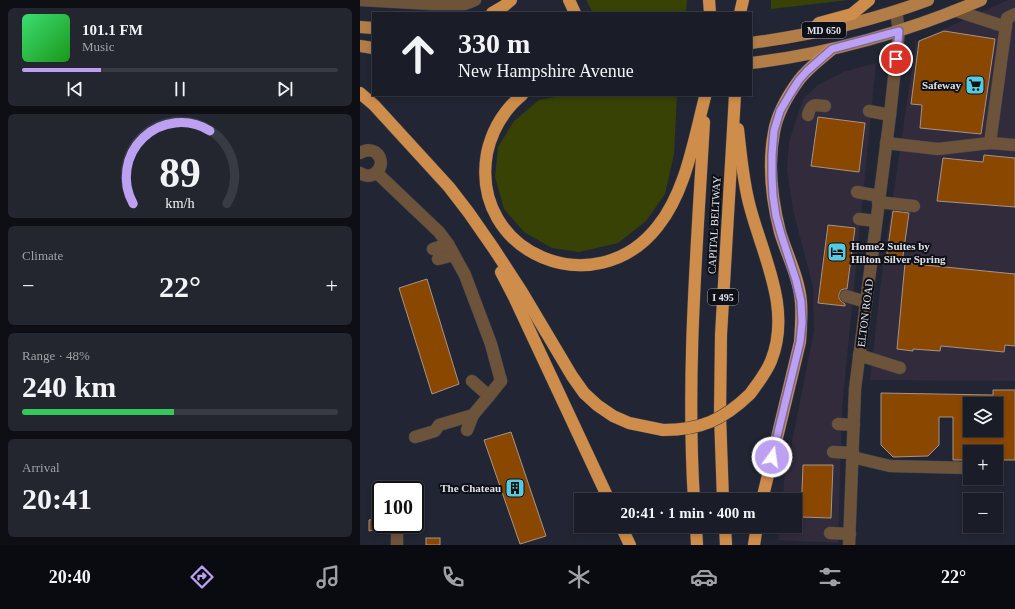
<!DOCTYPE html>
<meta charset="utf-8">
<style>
:root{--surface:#1a1c27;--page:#23252f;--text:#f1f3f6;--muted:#9fa1a7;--line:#383a44;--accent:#bca0f2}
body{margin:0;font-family:"Times New Roman",serif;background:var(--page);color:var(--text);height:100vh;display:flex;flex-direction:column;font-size:15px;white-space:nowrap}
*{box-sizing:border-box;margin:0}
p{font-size:13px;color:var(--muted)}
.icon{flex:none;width:22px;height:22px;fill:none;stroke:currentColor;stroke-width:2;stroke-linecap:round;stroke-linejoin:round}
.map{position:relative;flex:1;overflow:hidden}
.details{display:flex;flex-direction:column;gap:8px;padding:8px;background:#0e0f15;width:360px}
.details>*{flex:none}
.hud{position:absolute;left:12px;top:12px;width:380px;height:84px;border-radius:0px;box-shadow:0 2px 6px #0003,0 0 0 1px var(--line);background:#1a1c27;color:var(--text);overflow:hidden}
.tools{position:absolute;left:603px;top:397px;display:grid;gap:8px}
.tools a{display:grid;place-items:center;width:40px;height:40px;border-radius:0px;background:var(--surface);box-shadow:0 2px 6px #0003,0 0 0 1px var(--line);font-size:20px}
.speed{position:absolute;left:12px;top:481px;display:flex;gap:8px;font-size:20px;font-weight:700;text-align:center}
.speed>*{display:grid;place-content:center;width:52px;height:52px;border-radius:50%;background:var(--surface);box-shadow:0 2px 6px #0003,0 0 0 1px var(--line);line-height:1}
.speed .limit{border:2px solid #111;border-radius:6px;background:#fff;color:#111}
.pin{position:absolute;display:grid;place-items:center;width:34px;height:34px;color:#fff;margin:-17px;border:2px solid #fff;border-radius:50%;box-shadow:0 1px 4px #0007}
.me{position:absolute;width:44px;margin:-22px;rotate:14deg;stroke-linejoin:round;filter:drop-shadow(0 0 3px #0008)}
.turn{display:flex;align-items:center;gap:14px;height:84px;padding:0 20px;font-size:18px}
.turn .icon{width:52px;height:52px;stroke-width:2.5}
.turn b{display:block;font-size:28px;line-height:34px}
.big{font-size:30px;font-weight:600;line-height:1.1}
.details .widget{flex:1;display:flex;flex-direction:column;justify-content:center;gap:6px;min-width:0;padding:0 14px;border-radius:6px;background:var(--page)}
.details .dial{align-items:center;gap:0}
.dial svg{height:104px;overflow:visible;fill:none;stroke:var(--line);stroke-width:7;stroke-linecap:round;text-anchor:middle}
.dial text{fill:var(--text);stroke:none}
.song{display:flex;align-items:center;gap:12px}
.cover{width:48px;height:48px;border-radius:6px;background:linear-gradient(135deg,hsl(140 70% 55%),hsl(120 70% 35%))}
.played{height:4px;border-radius:2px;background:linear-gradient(90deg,var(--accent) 25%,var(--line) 25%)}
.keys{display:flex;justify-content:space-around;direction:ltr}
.heat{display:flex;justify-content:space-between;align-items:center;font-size:22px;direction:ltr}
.charge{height:6px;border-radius:3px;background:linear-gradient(90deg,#34c759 48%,var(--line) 0)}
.trip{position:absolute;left:214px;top:493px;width:228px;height:40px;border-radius:0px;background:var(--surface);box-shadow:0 2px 6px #0003,0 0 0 1px var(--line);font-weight:600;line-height:40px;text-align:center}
.tabs{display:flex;height:64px;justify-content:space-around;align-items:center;background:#0a0b10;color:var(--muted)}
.tabs .icon{width:28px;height:28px}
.tabs .on{color:var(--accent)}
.tabs b{font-size:18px;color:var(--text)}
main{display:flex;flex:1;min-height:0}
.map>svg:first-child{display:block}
</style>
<main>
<section class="details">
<div class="widget">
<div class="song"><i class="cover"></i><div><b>101.1 FM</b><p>Music</p></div></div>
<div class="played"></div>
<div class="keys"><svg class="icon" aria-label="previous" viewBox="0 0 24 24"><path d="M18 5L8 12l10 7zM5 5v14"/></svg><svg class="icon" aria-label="pause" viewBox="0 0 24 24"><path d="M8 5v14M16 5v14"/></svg><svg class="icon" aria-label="next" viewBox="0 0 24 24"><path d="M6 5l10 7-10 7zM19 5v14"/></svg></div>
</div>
<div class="widget dial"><svg viewBox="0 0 100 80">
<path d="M14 69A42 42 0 1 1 86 69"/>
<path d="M14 69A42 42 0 0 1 73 13" stroke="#bca0f2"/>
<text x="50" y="56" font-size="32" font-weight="700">89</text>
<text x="50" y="72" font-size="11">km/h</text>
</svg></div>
<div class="widget"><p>Climate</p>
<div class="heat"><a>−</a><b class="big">22°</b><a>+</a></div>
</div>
<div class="widget"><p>Range · 48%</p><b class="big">240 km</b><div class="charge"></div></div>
<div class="widget"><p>Arrival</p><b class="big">20:41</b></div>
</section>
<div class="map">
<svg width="655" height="545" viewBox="0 0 655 545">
<rect width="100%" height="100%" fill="#222634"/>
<g fill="#312b3b">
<polygon points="648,0 655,0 655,381 510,380 523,264 556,42"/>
<polygon points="516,63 482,408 478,543 418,540 420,526 435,526 435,500 423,500 424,482 454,331 453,287 433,210 427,170 429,142 443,99 458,85 483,72"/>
</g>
<g fill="#374204">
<polygon points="226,0 327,0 326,13 233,13"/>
<polygon points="411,0 488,0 411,9"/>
<polygon points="207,95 317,95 314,154 305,194 286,221 258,243 219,252 192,248 164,232 144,209 135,177 138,147 154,121 179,100"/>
</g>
<g fill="#8a4700" stroke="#a59488" fill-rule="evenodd">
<polygon points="584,31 635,39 621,134 560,128 562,105 551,104 559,41"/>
<polygon points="458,117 505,123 499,172 451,166"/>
<polygon points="624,155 655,158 655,207 577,201 583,158 623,162"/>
<polygon points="533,211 549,213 542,263 526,261"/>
<polygon points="468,225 495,228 487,289 484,289 481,290 479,294 479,298 481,301 485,304 485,306 458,303"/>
<polygon points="545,263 655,274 655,346 645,345 644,352 581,346 580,351 553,349 553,351 537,349"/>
<polygon points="67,279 99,384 72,394 39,288"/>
<path d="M633,390H655V460H636V452H610V460H593V417H579V445L568,456L533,457L521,445V393L633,395ZM610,404H636V430H610Z"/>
<polygon points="151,432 186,536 160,544 124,440"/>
<polygon points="443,465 473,465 471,518 441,517"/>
<polygon points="15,519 21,519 21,524 24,524 24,532 14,532 14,530 9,531 9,520"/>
<rect x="66" y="538" width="14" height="7"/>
</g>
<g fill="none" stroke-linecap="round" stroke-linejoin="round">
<defs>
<g id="minor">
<polyline points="0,0 71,4 105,4 115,0"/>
<polyline points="597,11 646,27"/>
<polyline points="509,111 530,115"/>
<path d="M448,115C451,103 455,105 465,106"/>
<polyline points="526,143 578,149 630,143 647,18 655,14"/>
<polyline points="630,143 655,145"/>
<path d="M0,153C5,150 10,149 15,152C29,162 15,183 0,173"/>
<polyline points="17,173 79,232 88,244 105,275 131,344 141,381"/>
<polyline points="497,192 519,196"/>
<polyline points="518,202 554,206"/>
<polyline points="499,219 516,221"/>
<polyline points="73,249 88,244"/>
<polyline points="78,259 94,255"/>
<polyline points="486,296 506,302"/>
<polyline points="499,355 540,368"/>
<polyline points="112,381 129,396 141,381"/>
<polyline points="478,424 494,425"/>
<polyline points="107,430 113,415 129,396"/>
<polyline points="55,437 75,431 79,425 113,415"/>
<polyline points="473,452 493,453"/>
<polyline points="492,457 530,466 610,468"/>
<polyline points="470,533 490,534"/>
<polyline points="37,545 37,524"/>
<polyline points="489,545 495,389 530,115 539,31 536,11"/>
</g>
<g id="major">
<polyline points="0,27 13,28"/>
<path d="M391,43C451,35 511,21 568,0"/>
<polyline points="0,46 13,48"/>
<path d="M391,63C468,54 550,31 621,0"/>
</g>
<g id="highway">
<polyline points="209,0 215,13"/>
<polyline points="349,0 350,13"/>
<polyline points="132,13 144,6 151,0"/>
<polyline points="380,13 383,0"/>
<polyline points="450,33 459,23 492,14 509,0"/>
<polyline points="0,93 14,105 89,187 109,213 134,249 162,292 212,376 224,393 237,405 253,416 269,423 303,430"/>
<path d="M162,95C144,110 132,130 127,153C109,254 236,306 298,226C326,191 334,139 345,97"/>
<path d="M378,129C381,155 383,182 390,207C403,257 432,309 411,361C406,373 398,383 390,394"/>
<polyline points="141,272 154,297 249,500"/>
<path d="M334,500C326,374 337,248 344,122"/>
<polyline points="363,500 360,415 361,335 375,95"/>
<path d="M402,500L440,342C441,328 442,315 441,302C439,278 427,255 420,232C412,201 408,164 414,132C417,114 428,95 439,80C448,68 461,59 472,49"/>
<polyline points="261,526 270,545"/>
<polyline points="336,526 337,545"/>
<polyline points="365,526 366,545"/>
<polyline points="394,545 397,526"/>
</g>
</defs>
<use href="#minor" stroke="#404451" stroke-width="13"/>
<use href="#major" stroke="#404451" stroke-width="13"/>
<use href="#highway" stroke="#404451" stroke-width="13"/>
<use href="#minor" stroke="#6d533a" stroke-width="12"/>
<use href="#major" stroke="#b37d47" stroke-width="12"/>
<use href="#highway" stroke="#ce8d4b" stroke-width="12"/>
<defs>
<path id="highway-bridge" d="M303,430C341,430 363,420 390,394"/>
</defs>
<use href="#highway-bridge" stroke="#404451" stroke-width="13" stroke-linecap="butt"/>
<use href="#highway-bridge" stroke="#ce8d4b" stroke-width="12"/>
</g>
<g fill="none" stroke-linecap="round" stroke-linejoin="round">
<defs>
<polyline id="route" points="412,457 440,342 442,322 441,301 436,280 421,234 416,216 413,196 412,177 412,155 414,131 420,111 430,94 439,80 447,71 472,49 539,31 536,59"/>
</defs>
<use href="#route" stroke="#7a689d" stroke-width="10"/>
<use href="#route" stroke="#bca0f2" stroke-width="7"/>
</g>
<defs>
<symbol id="supermarket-square" viewBox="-11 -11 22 22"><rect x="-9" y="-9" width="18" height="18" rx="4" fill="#55cae0" stroke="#0e1016"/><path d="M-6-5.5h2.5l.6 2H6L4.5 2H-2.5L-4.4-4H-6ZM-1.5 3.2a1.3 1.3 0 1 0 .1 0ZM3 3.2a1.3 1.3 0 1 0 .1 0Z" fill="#111"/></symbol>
<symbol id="hotel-square" viewBox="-11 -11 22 22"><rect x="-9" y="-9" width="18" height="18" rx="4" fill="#55cae0" stroke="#0e1016"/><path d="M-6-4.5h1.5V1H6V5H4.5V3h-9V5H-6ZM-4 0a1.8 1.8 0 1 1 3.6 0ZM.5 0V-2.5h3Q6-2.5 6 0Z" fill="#111"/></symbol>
<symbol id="building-square" viewBox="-11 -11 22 22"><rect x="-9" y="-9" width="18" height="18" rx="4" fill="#55cae0" stroke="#0e1016"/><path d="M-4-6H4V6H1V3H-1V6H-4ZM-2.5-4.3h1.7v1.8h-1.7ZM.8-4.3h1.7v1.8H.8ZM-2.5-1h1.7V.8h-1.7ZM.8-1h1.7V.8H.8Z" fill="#111"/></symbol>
</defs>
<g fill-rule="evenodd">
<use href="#supermarket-square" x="604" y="74" width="22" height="22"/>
<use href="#hotel-square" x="466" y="241" width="22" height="22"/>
<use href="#building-square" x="144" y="477" width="22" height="22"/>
</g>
<g text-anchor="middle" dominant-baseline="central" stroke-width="4" stroke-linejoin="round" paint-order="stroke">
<g fill="#0e1016" stroke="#a0a2ab" stroke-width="1">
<rect x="442" y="22" width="44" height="16" rx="3"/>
<rect x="348" y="289" width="30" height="16" rx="3"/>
</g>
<g font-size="10" font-weight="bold" fill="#dee1eb">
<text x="464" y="30">MD 650</text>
<text x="363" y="297">I 495</text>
</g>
<g font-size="11" font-weight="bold" fill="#dee1eb" stroke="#0e1016" text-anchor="end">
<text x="601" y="85">Safeway</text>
<text x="491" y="246" text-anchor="start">Home2 Suites by<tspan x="491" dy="13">Hilton Silver Spring</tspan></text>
<text x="141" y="488">The Chateau</text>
</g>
<g font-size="11" fill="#dee1eb" stroke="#0e1016">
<text transform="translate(354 225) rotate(-87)">CAPITAL BELTWAY</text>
<text transform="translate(505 313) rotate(-83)">ELTON ROAD</text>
</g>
</g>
</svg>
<div class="tools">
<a><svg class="icon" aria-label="layers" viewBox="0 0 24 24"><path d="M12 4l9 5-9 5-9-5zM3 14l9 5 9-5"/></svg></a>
<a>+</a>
<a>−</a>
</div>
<div class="speed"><div class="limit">100</div></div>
<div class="pin" style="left:536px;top:59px;background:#d93025"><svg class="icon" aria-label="arrive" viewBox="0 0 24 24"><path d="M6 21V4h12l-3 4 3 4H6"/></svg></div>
<svg class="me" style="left:412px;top:457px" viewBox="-20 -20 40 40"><circle r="17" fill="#bca0f2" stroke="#fff" stroke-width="3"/><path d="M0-11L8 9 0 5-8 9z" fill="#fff"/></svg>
<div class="trip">20:41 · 1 min · 400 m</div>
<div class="hud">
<div class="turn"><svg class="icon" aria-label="ahead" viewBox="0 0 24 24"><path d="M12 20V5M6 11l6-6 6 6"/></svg><div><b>330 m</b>New Hampshire Avenue</div></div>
</div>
</div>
</main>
<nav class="tabs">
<b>20:40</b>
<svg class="icon on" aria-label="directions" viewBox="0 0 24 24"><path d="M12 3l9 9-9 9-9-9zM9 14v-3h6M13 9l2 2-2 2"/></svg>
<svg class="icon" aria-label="music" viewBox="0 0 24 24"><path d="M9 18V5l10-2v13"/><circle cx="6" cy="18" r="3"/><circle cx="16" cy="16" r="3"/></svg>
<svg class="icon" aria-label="phone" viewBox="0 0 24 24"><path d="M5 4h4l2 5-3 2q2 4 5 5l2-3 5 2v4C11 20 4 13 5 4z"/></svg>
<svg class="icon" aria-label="climate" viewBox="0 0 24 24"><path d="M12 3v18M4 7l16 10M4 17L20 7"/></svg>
<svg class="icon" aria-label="car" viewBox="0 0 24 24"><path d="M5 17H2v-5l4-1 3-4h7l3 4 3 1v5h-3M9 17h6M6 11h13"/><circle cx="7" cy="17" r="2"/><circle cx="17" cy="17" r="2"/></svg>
<svg class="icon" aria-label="filters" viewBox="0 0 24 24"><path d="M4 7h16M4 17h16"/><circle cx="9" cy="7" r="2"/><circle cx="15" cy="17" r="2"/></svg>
<b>22°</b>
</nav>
